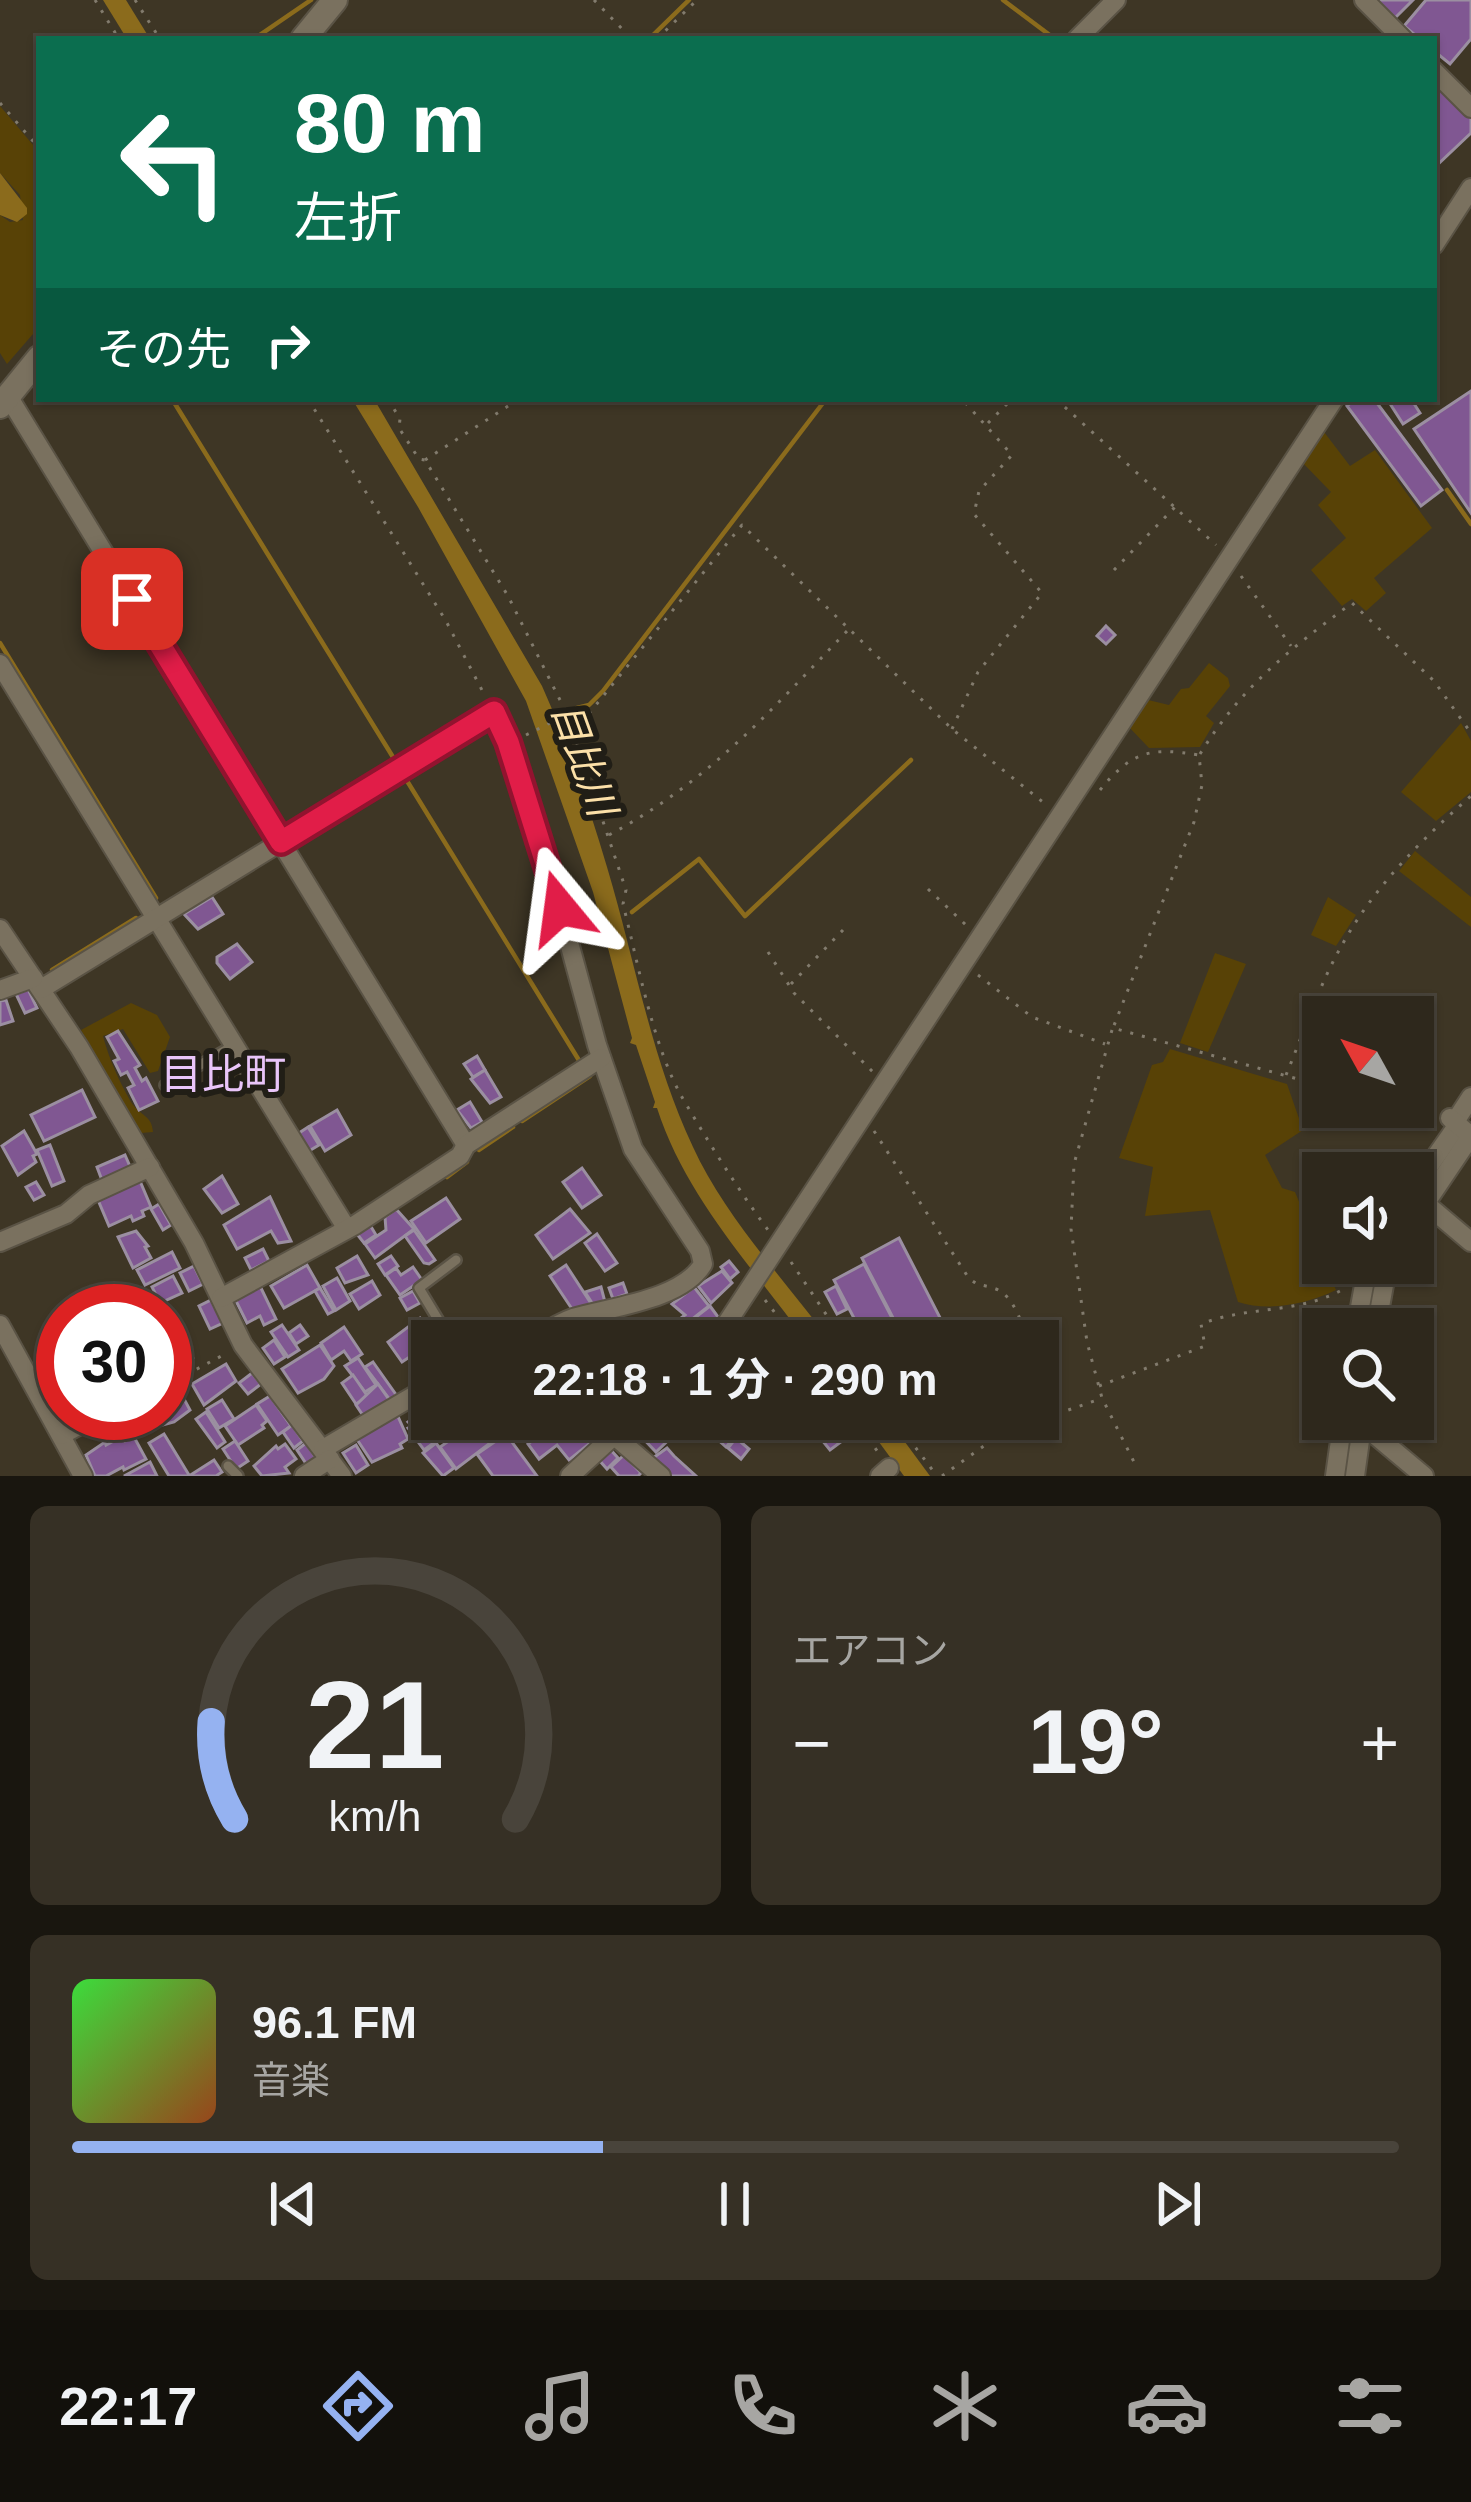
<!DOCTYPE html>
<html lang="ja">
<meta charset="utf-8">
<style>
:root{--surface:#2e281c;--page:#363025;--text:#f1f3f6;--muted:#a7a6a3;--line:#49443b;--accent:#95b2f1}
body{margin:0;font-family:Helvetica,"Noto Sans JP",sans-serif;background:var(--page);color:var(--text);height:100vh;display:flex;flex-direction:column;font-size:45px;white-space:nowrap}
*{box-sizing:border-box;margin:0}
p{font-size:39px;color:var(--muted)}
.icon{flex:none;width:66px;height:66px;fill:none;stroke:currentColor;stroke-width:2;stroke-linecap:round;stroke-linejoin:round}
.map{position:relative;height:1476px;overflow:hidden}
.panel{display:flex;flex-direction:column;gap:30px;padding:30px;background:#19160f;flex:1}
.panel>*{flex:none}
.banner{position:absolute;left:36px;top:36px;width:1401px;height:366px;border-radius:0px;box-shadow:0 3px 9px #0004,0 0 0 3px var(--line);background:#0b6e4f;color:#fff;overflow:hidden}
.needle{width:78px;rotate:310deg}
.controls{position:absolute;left:1302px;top:996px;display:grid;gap:24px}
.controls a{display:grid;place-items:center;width:132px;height:132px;border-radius:0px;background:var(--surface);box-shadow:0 3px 9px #0004,0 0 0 3px var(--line);font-size:60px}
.speed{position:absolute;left:36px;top:1284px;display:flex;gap:24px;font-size:60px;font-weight:700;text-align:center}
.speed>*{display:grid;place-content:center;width:156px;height:156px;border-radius:50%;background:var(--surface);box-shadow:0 3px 9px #0004,0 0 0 3px var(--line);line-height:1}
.speed .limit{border:18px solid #d22;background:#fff;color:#111}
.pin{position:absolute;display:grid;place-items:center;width:102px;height:102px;color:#fff;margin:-51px;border-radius:24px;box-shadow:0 6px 18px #0006}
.me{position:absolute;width:132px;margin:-66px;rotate:344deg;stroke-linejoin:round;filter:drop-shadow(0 0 9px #0008)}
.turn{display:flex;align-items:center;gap:42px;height:252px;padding:0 60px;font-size:54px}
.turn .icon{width:156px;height:156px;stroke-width:2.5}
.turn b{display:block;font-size:84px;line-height:102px}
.then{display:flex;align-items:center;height:114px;padding:0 60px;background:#0003;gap:24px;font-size:45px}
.big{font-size:90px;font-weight:700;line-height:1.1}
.panel .tile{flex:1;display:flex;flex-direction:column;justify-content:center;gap:18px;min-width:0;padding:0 42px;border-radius:18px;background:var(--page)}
.panel .dial{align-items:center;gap:0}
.dial svg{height:312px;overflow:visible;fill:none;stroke:var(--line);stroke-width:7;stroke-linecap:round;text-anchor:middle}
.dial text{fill:var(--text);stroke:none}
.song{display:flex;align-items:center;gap:36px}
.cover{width:144px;height:144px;border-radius:18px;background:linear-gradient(135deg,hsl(120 70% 55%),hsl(20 70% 35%))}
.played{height:12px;border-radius:6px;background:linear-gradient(90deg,var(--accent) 40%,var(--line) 40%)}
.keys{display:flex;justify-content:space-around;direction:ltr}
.heat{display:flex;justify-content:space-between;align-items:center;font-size:66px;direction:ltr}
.panel .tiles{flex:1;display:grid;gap:30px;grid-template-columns:1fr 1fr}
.tile:last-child{grid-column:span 2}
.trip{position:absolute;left:411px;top:1320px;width:648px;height:120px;border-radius:0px;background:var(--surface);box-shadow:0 3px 9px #0004,0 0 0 3px var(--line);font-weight:700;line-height:120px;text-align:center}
.dock{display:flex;height:192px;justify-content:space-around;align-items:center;background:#12100b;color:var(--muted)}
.dock .icon{width:84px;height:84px}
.dock .selected{color:var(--accent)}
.dock b{font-size:54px;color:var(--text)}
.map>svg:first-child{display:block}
</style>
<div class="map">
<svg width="1471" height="1476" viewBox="0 0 1471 1476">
<rect width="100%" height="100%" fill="#3e3625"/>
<g fill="#584206">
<polygon points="0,106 39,152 39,327 7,364 0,353 0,215 10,222 23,220 20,195 0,173"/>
<polygon points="1321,428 1350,466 1375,450 1432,528 1374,578 1386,593 1366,611 1352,599 1342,606 1311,570 1346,538 1318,505 1331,492 1300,460"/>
<polygon points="1209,663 1228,678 1230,686 1206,716 1214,723 1200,747 1149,748 1127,725 1144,699 1169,705 1181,689 1189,688"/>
<polygon points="1461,723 1471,741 1471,792 1436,821 1401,792"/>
<polygon points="1415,851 1471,897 1471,927 1399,871"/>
<polygon points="1328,897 1356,915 1336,946 1311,935"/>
<polygon points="1215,953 1246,964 1208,1052 1180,1043"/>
<path d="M131,1003L157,1015L170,1037L158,1071L150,1073L123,1029L103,1036C109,1059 119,1081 131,1102C140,1116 152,1115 153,1132L141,1133L81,1030Z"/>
<path d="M1170,1049L1287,1084L1303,1130L1265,1155L1282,1188L1295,1192L1336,1290C1307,1304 1269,1312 1238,1302L1210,1210L1145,1216L1153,1167L1119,1158L1152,1065L1163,1062Z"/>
</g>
<g fill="#8b6b1c">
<polygon points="103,0 126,0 150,39 127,39"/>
<polygon points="0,173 27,208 27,214 17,222 0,215"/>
<path d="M352,399H374L542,686C568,744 589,806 607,867C635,960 651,1058 693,1147C725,1217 784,1279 830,1341H806C752,1266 686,1198 657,1108H653L655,1102L636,1045L630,1043L632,1038L593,892L526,701L418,507Z"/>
<polygon points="862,1419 888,1419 930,1476 904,1476"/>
</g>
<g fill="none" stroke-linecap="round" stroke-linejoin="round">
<g stroke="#8b6b1c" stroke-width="4.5">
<polyline points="1003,0 1055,39"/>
<polyline points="254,39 311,0"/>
<polyline points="649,39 689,0"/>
<polyline points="172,399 396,762"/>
<polyline points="1447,490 1471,524"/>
<polyline points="0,643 156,898"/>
<polyline points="577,708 589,705 603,691 826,399"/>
<polyline points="404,776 580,1062"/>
<polyline points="632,912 699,859 745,916 911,760"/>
<polyline points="52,970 136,918"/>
<polyline points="522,1121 590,1076"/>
<polyline points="479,1150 513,1127"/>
<polyline points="447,1177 467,1162"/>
<polyline points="1413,1204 1421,1191"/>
<polyline points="1413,1237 1425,1221"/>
<polyline points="1366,1329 1368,1310"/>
<polyline points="1344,1476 1353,1419"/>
</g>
</g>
<g fill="#805792" stroke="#9b8fa1" stroke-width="3">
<polygon points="1377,0 1413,0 1395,18"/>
<polygon points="1426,0 1471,0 1471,39 1450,64 1434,51 1434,39 1420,39 1404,26"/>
<polygon points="1442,88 1471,118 1471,133 1434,168 1434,95"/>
<polygon points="1471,391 1471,513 1414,429"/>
<polygon points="1355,399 1374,399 1442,490 1421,506 1347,406"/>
<polygon points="1387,399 1411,399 1420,413 1403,424"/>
<polygon points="1106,626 1115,635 1106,644 1097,636"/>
<polygon points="212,897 223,914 198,929 184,914"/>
<polygon points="237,944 252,962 230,979 217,963 217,957"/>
<polygon points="28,989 37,1008 25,1013 16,994"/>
<polygon points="6,1000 13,1021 0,1025 0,1001"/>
<polygon points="118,1031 140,1065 135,1068 142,1081 146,1078 158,1101 139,1110 128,1088 134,1085 127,1072 121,1075 114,1061 119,1059 107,1037"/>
<polygon points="477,1056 485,1070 473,1077 464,1064"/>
<polygon points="485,1070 501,1097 490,1103 471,1079"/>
<polygon points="82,1090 95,1117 44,1141 31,1115"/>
<polygon points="470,1102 482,1122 471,1128 457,1110"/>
<polygon points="337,1110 351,1135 325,1151 310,1126"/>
<polygon points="308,1127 319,1145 309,1151 299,1133"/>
<polygon points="24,1131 37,1154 33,1156 36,1162 18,1175 2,1146"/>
<polygon points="50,1145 64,1181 52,1186 37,1150"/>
<polygon points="125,1155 132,1171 103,1183 97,1167"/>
<polygon points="582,1168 601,1195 582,1208 563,1182"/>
<polygon points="222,1176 238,1204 222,1213 204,1189"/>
<polygon points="140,1181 151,1207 142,1211 144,1216 133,1221 131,1216 109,1226 98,1200"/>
<polygon points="36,1182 44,1195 34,1200 26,1187"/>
<polygon points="270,1197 291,1241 278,1243 271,1231 237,1249 224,1225"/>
<polygon points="446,1198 460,1219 426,1243 411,1221"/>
<polygon points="159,1204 171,1225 163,1230 151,1209"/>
<polygon points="396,1209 414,1229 375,1258 365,1244 386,1230 385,1217"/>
<polygon points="570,1209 590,1233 553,1259 536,1235"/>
<polygon points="370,1225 376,1235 364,1243 357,1234"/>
<polygon points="414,1230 435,1260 429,1264 424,1263 405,1236"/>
<polygon points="136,1231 148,1246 145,1247 151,1258 133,1268 118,1237"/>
<polygon points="597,1234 617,1263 605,1271 585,1243"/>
<polygon points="899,1238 952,1341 905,1341 862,1258"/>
<polygon points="263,1249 269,1261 251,1270 245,1258"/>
<polygon points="172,1252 180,1268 145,1285 137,1270"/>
<polygon points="357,1256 368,1275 345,1283 337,1268"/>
<polygon points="391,1256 398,1266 385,1275 378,1264"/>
<polygon points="729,1261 738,1272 730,1279 721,1267"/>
<polygon points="864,1264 904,1341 866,1341 834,1280"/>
<polygon points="307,1265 320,1288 284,1308 271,1286"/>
<polygon points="566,1265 592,1305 574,1312 550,1276"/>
<polygon points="194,1266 203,1284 189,1291 180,1273"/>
<polygon points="413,1267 422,1280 400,1295 386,1275 396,1268 401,1275"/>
<polygon points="722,1271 732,1283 711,1303 698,1286"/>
<polygon points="173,1276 182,1293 160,1303 152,1287"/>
<polygon points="337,1278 350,1301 336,1310 323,1286"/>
<polygon points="372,1281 380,1295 359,1309 350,1294"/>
<polygon points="623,1283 627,1294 613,1299 609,1288"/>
<polygon points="260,1286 276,1319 264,1325 260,1316 247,1323 235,1299"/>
<polygon points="836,1286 847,1309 837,1314 825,1292"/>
<polygon points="601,1287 605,1302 594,1306 585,1292"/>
<polygon points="694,1287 709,1306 686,1324 681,1318 685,1315 672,1304"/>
<polygon points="320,1288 334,1311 328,1314 315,1291"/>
<polygon points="413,1291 420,1303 407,1310 400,1298"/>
<polygon points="211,1300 223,1323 210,1329 199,1306"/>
<polygon points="710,1306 721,1321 704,1335 692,1320"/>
<polygon points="420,1318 435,1339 422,1353 420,1350 402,1362 388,1342"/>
<polygon points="607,1319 627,1338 574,1339 585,1329 589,1334"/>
<polygon points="174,1325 193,1358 173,1370 165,1356 165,1331"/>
<polygon points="282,1325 299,1350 288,1357 271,1332"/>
<polygon points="300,1325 308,1336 296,1344 289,1333"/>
<polygon points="672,1325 682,1341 654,1341 652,1338"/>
<polygon points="344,1327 362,1354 351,1361 344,1351 331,1360 321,1343"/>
<polygon points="274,1340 285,1357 274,1364 263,1348"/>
<polygon points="320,1345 334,1366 324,1379 298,1393 282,1369"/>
<polygon points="358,1358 376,1385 365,1392 345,1366"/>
<polygon points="373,1362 397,1396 390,1400 365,1367"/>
<polygon points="226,1364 236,1381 204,1405 192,1384"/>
<polygon points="252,1373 261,1384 248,1394 239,1383"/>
<polygon points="353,1375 368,1397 356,1404 342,1383"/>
<polygon points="378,1384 390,1401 364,1417 356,1405"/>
<polygon points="177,1386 190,1410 174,1422 148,1429 139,1413 165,1413 165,1392"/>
<polygon points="270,1396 291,1426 278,1435 257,1404"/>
<polygon points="222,1400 234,1419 219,1428 207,1409"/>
<polygon points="256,1405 267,1421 262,1425 264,1428 238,1445 225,1426"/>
<polygon points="206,1412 225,1442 217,1448 196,1419"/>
<polygon points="396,1412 408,1439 400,1444 402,1448 372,1462 356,1438"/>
<polygon points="139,1413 148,1429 139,1434 129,1415"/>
<polygon points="416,1416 435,1442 424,1450 408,1428 412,1426 408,1422"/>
<polygon points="497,1419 506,1431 456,1469 440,1447 463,1431 469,1439"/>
<polygon points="509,1419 536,1419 519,1435 506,1421"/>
<polygon points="559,1419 587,1420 599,1436 569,1460 557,1445 539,1459 528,1444"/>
<polygon points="652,1419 690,1419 656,1452 638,1433"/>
<polygon points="826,1419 842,1419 853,1433 830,1450 813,1429"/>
<polygon points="714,1421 734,1438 726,1447 707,1430"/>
<polygon points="292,1425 303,1441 294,1448 283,1432"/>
<polygon points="164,1434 189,1475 188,1476 169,1476 149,1443"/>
<polygon points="506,1434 537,1476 493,1476 477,1454"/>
<polygon points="123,1436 125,1441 134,1437 146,1459 124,1470 123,1467 106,1476 95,1476 86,1455 105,1442 106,1445"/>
<polygon points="736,1438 749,1449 741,1459 728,1448"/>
<polygon points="235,1441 248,1461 236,1469 223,1449"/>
<polygon points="306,1443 318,1461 309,1468 297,1450"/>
<polygon points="436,1443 454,1468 443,1476 423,1453"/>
<polygon points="285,1444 296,1459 285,1467 289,1473 262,1476 254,1466 276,1446 278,1449"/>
<polygon points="356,1445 368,1465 356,1473 343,1453"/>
<polygon points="667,1448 674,1456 696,1476 671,1476 665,1471 653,1458"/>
<polygon points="610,1449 618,1458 607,1469 599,1460"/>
<polygon points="624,1455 641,1473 638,1476 619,1476 611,1467"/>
<polygon points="214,1460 222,1472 216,1476 189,1476"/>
<polygon points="150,1462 157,1476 124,1476"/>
</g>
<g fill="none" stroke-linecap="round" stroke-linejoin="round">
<defs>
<g id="lane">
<polyline points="165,1085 233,1046"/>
<polyline points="451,1341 419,1288 456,1260"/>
<polyline points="409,1400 433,1425 471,1428 481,1421"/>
<polyline points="228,1466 238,1476"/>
</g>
<g id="street">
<polyline points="1364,0 1403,39"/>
<polyline points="1077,39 1116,0"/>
<polyline points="1434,71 1471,108"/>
<polyline points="1434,245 1471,188"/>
<polyline points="8,396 466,1145"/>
<polyline points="0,664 347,1229"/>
<polyline points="0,929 79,1047 194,1243 243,1345 342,1476"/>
<path d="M41,989L493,712L508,742L547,862L597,1045L633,1149L700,1251L703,1264C682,1300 610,1307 573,1318C558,1323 544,1333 531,1341"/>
<polyline points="0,990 33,978"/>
<polyline points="1454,1123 1471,1097"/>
<polyline points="1413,1189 1457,1126"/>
<polyline points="1426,1204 1471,1242"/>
<polyline points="1413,1222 1471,1136 1450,1118"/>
<polyline points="0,1242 66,1214 89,1195 150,1167"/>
<polyline points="221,1298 355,1225 460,1156 466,1145 601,1058"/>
<polyline points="0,1325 83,1476"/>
<polyline points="1356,1329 1368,1263"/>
<polyline points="1376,1329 1388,1263"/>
<polyline points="715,1341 1334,399"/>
<polyline points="595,1419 661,1476"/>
<polyline points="1362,1424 1424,1476"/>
<polyline points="61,1435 103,1413"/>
<polyline points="323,1449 432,1385"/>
<polyline points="304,1476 330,1459"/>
<polyline points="570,1476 632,1419"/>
<polyline points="880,1476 889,1468"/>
<polyline points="1335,1476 1343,1419"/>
<polyline points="1355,1476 1363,1419"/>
</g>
<g id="secondary">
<polyline points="303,39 335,0"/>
<polyline points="0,406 39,358"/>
</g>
</defs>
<use href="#lane" stroke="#5a5345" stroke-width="14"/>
<use href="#street" stroke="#5a5345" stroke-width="22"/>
<use href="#secondary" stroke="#5a5345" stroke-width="28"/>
<g stroke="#827b6d" stroke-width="3" stroke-dasharray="3 9" stroke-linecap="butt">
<polyline points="95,0 119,39"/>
<polyline points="135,0 160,39"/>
<polyline points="594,0 632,39"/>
<polyline points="657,39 697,0"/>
<polyline points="0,103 39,148"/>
<polyline points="308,399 446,621 484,694"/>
<path d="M388,399L400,419L399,428L419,459L425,460L508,596L567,714L626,890L623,904C638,963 653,1047 683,1099C709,1143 737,1188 768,1230"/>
<polyline points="1056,399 1216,545"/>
<polyline points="988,423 1012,399"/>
<polyline points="425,460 519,399"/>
<polyline points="1114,570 1175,507"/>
<polyline points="1241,576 1291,646"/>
<polyline points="952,729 978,672 1042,593 974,514 979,491 1012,455 962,399"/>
<polyline points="572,730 578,727 742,525 952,729 1044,803"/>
<polyline points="526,735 566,715"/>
<path d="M1200,754C1242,686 1289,650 1352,603L1434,681L1471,733"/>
<path d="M1100,790C1132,751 1150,747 1199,755L1202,785L1194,822L1113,1028L1323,1086"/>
<path d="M609,835C711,780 770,711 849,629"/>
<polyline points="928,889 966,925"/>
<polyline points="768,952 794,993 873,1072"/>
<polyline points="978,975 1032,1017 1105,1044"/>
<polyline points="791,984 843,930"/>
<polyline points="1112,1030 1074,1164 1071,1229 1087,1342 1102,1398 1134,1462"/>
<path d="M1286,1075C1304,1032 1319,985 1342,945C1374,887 1422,839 1471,796"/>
<polyline points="1413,1105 1434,1111"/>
<path d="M874,1131L968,1277C978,1287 983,1284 996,1289C1014,1296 1022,1324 1028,1341"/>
<polyline points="791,1262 844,1341"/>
<polyline points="765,1300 797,1341"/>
<polyline points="626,1324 638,1341"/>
<polyline points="1038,1372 1052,1413"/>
<polyline points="165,1386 227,1353"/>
<path d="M1099,1386L1205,1346L1201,1324C1249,1305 1301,1315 1347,1287"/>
<polyline points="854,1419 878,1452"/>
<polyline points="894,1419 937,1476"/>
<polyline points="942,1476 1002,1433 1100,1399"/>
</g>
<use href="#lane" stroke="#7a715f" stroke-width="9"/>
<use href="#street" stroke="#7a715f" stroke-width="18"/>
<use href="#secondary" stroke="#7a715f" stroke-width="24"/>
</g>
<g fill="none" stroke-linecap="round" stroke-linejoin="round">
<defs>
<polyline id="route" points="132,599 281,842 494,712 508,742 560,908"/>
</defs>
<use href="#route" stroke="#92132f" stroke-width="30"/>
<use href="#route" stroke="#e11d48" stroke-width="21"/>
</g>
<g text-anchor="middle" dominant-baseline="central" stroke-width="12" stroke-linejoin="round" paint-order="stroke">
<g font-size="39" font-style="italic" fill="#fce0a8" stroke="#211e16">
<text transform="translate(584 759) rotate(70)">目比川</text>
</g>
<g font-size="42" fill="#e9c5f9" stroke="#211e16">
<text x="223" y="1074">目比町</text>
</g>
</g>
</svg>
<div class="controls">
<a><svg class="needle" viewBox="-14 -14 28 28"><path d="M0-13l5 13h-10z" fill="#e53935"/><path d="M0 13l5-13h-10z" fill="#a7a6a3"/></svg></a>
<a><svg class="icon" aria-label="sound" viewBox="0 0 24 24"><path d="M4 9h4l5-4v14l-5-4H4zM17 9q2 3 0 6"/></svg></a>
<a><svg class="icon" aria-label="search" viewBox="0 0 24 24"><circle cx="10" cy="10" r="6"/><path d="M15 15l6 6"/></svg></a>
</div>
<div class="speed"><div class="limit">30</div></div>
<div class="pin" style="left:132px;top:599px;background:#d93025"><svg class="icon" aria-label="arrive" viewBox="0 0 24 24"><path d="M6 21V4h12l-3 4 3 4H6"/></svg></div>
<svg class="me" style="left:560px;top:908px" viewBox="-20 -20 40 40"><path d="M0-17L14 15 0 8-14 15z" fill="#e11d48" stroke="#fff" stroke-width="4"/></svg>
<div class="trip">22:18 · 1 分 · 290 m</div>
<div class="banner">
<div class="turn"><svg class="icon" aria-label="left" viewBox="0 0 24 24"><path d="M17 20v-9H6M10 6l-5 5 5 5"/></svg><div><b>80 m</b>左折</div></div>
<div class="then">その先<svg class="icon" aria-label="right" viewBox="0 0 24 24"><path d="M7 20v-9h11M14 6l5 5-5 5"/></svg></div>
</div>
</div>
<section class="panel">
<div class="tiles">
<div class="tile dial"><svg viewBox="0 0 100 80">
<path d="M14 69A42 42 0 1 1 86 69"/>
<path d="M14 69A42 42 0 0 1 8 44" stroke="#95b2f1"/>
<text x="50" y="56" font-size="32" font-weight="700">21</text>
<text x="50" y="72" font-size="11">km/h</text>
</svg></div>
<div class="tile"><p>エアコン</p>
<div class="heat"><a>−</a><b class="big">19°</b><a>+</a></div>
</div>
<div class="tile">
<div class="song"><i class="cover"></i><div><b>96.1 FM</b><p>音楽</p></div></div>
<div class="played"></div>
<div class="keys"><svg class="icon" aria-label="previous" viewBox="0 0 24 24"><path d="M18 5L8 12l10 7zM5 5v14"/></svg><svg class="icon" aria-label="pause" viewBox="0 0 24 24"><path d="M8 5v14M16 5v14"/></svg><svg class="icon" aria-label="next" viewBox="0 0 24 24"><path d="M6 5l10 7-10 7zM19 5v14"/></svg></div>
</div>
</div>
</section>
<nav class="dock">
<b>22:17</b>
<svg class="icon selected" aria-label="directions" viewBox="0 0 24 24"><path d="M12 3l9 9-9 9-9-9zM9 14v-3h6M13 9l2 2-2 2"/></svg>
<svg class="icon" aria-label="music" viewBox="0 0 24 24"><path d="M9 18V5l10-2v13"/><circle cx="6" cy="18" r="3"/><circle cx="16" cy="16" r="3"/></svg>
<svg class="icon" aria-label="phone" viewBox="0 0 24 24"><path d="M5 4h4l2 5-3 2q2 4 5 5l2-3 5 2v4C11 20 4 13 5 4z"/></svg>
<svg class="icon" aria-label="climate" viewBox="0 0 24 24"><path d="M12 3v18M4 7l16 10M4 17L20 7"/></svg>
<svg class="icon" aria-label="car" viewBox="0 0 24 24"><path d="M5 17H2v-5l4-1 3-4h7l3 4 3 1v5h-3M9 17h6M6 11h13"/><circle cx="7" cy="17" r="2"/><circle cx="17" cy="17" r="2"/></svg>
<svg class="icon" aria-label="filters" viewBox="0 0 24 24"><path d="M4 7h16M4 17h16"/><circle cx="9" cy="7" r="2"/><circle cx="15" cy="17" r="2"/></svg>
</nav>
